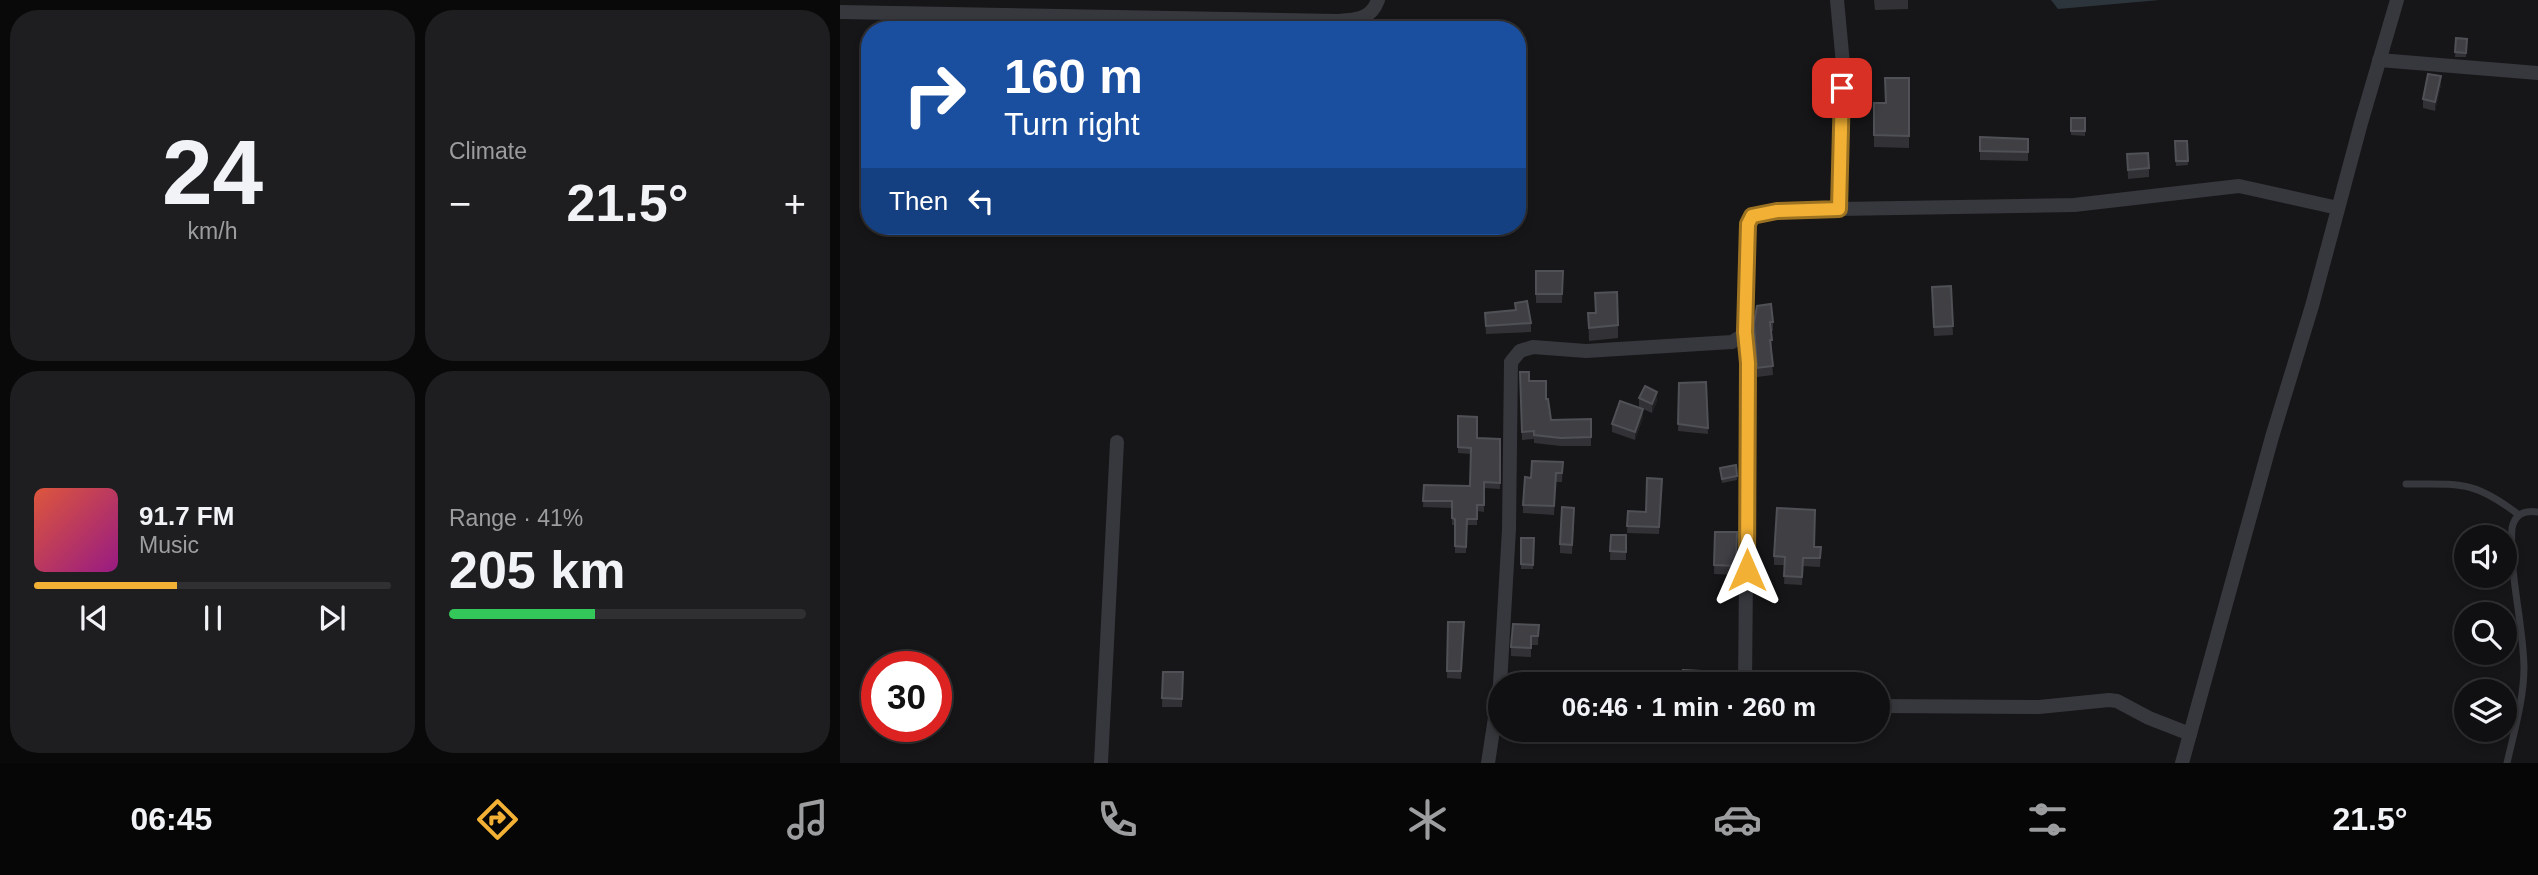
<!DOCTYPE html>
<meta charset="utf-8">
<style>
:root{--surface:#101012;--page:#1e1e20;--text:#f1f3f6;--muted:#9c9d9f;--line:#303032;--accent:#f2b134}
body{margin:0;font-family:Helvetica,sans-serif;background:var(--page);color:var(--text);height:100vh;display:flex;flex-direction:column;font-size:26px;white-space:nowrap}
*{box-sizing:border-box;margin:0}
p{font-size:23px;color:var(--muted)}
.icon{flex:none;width:38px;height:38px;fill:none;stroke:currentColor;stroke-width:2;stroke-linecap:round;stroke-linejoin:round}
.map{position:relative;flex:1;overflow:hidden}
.side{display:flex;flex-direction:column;gap:10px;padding:10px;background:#09090a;width:840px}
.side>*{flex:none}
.banner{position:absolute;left:21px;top:21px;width:665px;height:214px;border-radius:28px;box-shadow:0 4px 10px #0003,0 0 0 2px var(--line);background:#1a4fa0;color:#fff;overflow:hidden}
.buttons{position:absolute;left:1614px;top:525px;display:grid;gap:14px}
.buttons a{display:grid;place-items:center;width:63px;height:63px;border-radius:50%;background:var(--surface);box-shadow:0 4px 10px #0003,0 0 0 2px var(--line);font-size:35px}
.speed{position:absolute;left:21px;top:651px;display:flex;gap:14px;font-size:35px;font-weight:700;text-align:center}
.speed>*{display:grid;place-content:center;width:91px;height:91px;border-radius:50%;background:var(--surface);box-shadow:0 4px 10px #0003,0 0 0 2px var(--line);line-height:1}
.speed .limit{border:10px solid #d22;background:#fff;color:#111}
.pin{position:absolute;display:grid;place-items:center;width:60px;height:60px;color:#fff;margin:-30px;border-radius:14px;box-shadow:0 4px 10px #0006}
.me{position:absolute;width:77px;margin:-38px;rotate:0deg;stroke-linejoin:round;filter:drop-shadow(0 0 5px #0008)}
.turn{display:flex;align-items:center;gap:24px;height:147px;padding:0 28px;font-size:32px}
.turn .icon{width:91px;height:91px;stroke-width:2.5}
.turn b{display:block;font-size:49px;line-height:60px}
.then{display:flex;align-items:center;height:66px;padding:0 28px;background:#0003;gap:14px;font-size:26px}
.big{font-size:52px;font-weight:800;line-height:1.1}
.side .tile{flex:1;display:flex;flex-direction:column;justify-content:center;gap:10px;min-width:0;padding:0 24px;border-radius:28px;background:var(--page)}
.side .dial{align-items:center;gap:0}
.dial b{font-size:91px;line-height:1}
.song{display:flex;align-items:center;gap:21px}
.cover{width:84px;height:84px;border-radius:10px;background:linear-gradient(135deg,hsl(10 70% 55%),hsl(310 70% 35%))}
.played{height:7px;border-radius:4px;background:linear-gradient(90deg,var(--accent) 40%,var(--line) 40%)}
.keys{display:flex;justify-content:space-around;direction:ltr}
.heat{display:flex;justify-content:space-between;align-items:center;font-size:38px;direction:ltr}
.charge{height:10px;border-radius:5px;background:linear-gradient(90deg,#34c759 41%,var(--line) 0)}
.side .tiles{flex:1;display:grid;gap:10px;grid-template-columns:repeat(2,1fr)}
.trip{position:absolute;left:648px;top:672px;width:402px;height:70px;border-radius:35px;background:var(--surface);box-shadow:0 4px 10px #0003,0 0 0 2px var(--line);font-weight:800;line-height:70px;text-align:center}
.tab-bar{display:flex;height:112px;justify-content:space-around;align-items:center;background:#060607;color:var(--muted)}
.tab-bar .icon{width:49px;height:49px}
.tab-bar .on{color:var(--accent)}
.tab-bar b{font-size:32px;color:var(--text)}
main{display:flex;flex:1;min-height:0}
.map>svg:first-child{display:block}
</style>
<main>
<section class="side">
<div class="tiles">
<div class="tile dial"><b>24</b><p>km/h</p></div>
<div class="tile"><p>Climate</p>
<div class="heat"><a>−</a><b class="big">21.5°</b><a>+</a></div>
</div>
<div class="tile">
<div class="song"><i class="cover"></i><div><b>91.7 FM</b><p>Music</p></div></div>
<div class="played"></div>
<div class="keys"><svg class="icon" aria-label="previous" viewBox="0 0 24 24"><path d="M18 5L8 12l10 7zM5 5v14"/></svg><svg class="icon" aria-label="pause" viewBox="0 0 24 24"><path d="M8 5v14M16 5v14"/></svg><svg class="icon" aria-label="next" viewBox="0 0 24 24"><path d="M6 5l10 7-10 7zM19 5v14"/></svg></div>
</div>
<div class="tile"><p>Range · 41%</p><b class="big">205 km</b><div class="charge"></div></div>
</div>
</section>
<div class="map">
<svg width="1698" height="763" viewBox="0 0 1698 763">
<rect width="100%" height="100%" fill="#161618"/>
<polygon fill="#2c353c" points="1211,0 1320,0 1218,9"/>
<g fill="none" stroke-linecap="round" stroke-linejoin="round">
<g stroke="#37383d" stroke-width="7">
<path d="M1566,484C1620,484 1634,480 1679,515"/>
<path d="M1667,763C1674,732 1684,699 1684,667C1683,621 1669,575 1672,528C1675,514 1684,510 1698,512"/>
</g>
<g stroke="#37383d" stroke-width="14">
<polyline points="997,0 1003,64 999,209"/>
<path d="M0,12L496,21C515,20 531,20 538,0"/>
<polyline points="1539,60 1698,73"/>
<polyline points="904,332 908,363 905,684"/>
<path d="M660,684L669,529L671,362L680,351L693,347L746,351L892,342L902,336L907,321L908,224C913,211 925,212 937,210L1234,205L1399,186L1498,208"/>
<polyline points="1038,706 1199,707 1269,700 1277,701 1309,718 1350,734"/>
<polyline points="261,763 277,442"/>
<polyline points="648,763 660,685"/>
<polyline points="1342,763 1432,437 1472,306 1521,123 1557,0"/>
</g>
</g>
<g fill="#323236">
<polygon points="1034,0 1068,0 1068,9 1035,10"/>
<polygon points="1616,38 1627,39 1626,57 1615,57"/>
<polygon points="1045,78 1069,78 1069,148 1034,147 1034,103 1046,103"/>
<polygon points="1601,85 1595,111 1583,108 1583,99"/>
<polygon points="1231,118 1245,118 1245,136 1231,135"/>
<polygon points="1140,137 1188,139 1188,161 1140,160"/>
<polygon points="1335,141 1347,141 1348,165 1336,166"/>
<polygon points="1287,154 1309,168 1309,177 1288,179"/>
<polygon points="696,271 723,271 722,303 696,303"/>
<polygon points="1111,286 1113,335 1094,336 1092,287"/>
<polygon points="755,293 778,325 778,338 749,341 748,313 755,313"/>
<polygon points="675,303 691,323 691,332 646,334 645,313 675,310"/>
<polygon points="933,322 933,331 931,331 932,348 931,348 933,375 917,377 914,323"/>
<polygon points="680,372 706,399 711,420 751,419 751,446 721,446 694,443 694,439 682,440"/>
<polygon points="866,382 868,434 838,431 839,383"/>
<polygon points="799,398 817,401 812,413 803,409 803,417 795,440 772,432 772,424 799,407"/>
<polygon points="618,416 637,438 660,439 660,489 644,488 644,512 637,511 637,525 627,525 626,553 615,553 615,525 612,525 612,508 583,507 584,485 630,486 631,454 618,453"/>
<polygon points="723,462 722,482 716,482 714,515 683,513 683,505 691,478"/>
<polygon points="896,465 897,480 882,483 880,468"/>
<polygon points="822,479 819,534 787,533 788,511 806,512"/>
<polygon points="734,517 732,554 720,553 720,544"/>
<polygon points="875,532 897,532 896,575 874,574"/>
<polygon points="771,535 786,535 786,560 770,560"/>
<polygon points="681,538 694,538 693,569 681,569"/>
<polygon points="974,547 981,547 980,567 963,566 962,585 944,584 945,565 934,565 934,556"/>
<polygon points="608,622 624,622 621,679 607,678"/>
<polygon points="699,625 698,645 691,645 691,657 671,656 671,647"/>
<polygon points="323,672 343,672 342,707 322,707"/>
</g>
<g fill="#212124">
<polygon points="1601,76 1601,85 1595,111 1595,102"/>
<polygon points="817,392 817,401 812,413 812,404"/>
<polygon points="803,409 803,417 795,440 795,432"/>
</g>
<g fill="#3f3f44" stroke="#4f5156" stroke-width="2">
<polygon points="1616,38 1627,39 1626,53 1615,52"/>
<polygon points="1588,74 1601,76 1595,102 1583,99"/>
<polygon points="1045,78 1069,78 1069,136 1034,135 1034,103 1046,103"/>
<rect x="1231" y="118" width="14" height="13"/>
<polygon points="1140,137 1188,139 1188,152 1140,151"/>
<polygon points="1335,141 1347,141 1348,161 1336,161"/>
<polygon points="1308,153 1309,168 1288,170 1287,154"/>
<polygon points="696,271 723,271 722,294 696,294"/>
<polygon points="1111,286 1113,326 1094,327 1092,287"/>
<polygon points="777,292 778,325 749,328 748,313 756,313 755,293"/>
<polygon points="687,301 691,323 646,326 645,313 676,310 675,303"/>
<polygon points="931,304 933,322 930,322 932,340 930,340 933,366 917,368 914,323 917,306"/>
<polygon points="680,372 689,372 689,381 706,381 706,399 708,399 711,420 751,419 751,437 721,438 694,435 694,431 682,432"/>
<polygon points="866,382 868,428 838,424 839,383"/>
<polygon points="805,386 817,392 812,404 799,398"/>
<polygon points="780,401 803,409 795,432 772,424"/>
<polygon points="618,416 637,417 637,438 660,439 660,483 644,482 644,505 637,505 637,519 627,519 626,547 615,546 615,519 612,518 612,501 583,501 584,485 630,486 631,448 618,447"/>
<polygon points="692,461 723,462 722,473 716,473 714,506 683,505 685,477 691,478"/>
<polygon points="896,465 897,476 882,479 880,468"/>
<polygon points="807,478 822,479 819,527 787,526 788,511 806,512"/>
<polygon points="722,507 734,508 732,545 720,544"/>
<polygon points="937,508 975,510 974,547 981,547 980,558 963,558 962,577 944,576 945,557 934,556"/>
<polygon points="875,532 897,532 896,566 874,565"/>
<polygon points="771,535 786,535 786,552 770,551"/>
<polygon points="681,538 694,538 693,565 681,564"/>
<polygon points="608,622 624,622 621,671 607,671"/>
<polygon points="673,624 699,625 698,636 691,636 691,648 671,647"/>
<polygon points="843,670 861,671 861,684 842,684"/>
<polygon points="323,672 343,672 342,699 322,698"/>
</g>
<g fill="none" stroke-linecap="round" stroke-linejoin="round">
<defs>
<polyline id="route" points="907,570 908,363 905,332 908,224 912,216 937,211 999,209 1002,88"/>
</defs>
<use href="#route" stroke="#9d7322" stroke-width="18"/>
<use href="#route" stroke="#f2b134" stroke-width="12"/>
</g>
</svg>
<div class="buttons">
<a><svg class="icon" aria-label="sound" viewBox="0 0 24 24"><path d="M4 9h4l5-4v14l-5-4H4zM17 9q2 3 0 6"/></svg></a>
<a><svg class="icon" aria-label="search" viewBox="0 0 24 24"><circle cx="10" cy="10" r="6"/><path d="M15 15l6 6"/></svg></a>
<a><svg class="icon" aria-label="layers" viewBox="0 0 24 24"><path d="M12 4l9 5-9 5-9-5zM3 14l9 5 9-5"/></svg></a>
</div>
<div class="speed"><div class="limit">30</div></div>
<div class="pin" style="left:1002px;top:88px;background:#d93025"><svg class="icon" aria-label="arrive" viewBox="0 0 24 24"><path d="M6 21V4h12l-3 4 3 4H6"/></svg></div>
<svg class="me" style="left:907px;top:570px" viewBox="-20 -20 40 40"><path d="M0-17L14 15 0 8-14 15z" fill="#f2b134" stroke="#fff" stroke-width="4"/></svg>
<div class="trip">06:46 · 1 min · 260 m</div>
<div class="banner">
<div class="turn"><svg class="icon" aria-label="right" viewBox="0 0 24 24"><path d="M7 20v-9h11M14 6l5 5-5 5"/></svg><div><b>160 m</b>Turn right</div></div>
<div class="then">Then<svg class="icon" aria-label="left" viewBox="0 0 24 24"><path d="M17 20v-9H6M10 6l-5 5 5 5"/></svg></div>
</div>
</div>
</main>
<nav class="tab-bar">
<b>06:45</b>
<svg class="icon on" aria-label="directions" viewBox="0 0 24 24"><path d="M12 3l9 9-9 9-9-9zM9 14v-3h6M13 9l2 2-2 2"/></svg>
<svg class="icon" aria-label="music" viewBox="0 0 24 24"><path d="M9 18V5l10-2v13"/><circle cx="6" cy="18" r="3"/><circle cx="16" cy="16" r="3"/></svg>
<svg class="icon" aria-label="phone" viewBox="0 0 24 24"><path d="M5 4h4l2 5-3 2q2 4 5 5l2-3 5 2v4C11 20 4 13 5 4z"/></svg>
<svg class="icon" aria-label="climate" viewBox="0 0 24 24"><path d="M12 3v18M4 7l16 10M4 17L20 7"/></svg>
<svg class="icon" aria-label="car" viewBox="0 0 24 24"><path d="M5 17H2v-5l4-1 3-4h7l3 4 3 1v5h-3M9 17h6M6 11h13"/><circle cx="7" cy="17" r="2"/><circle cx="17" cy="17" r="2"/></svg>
<svg class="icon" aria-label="filters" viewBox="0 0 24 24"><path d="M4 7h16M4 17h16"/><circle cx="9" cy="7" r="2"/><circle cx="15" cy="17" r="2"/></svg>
<b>21.5°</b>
</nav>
